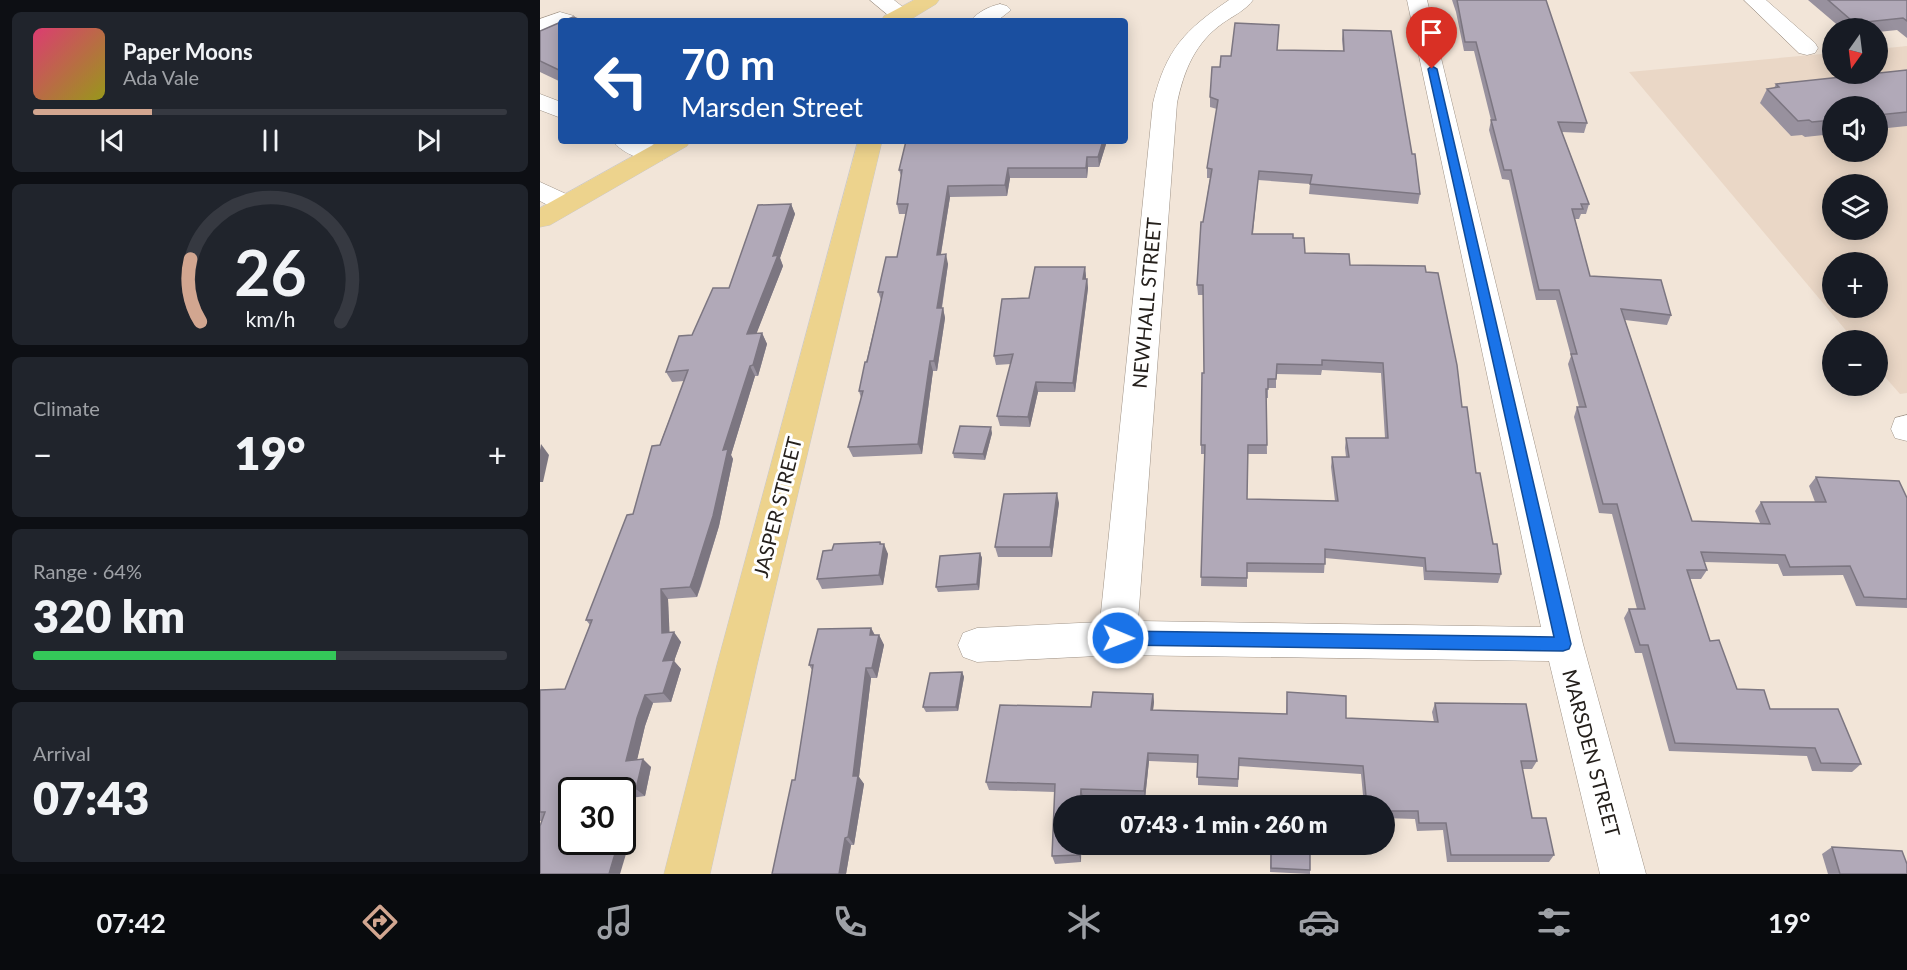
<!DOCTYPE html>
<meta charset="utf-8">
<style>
:root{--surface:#171b24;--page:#20242c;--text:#f1f3f6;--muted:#9ea1a6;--line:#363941;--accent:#d2a690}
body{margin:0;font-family:Lato,sans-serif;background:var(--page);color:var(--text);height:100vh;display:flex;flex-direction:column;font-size:22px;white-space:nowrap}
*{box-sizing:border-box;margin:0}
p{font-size:20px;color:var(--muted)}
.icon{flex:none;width:33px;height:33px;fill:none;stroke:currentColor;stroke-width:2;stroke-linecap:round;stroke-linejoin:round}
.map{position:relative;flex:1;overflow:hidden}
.details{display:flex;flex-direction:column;gap:12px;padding:12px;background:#0d0f14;width:540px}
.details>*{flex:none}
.guide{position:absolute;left:18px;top:18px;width:570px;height:126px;border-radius:6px;box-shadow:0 3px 15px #0003;background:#1a4fa0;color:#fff;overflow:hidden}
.needle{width:39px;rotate:194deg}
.tools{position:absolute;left:1282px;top:18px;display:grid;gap:12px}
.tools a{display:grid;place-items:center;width:66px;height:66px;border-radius:50%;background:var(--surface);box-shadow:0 3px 15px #0003;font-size:30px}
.speed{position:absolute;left:18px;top:777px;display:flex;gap:12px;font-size:30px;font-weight:700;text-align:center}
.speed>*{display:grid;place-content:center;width:78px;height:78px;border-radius:50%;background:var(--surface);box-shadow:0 3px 15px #0003;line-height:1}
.speed .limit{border:3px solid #111;border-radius:9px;background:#fff;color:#111}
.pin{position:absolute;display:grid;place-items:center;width:51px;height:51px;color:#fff;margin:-62px -26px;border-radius:50% 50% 50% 0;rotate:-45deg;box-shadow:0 0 6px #0007}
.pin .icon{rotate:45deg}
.me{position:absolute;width:66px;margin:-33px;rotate:91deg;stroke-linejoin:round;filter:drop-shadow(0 0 4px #0008)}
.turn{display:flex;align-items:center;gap:21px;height:126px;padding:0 24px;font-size:27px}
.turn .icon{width:78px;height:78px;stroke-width:2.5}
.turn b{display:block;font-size:42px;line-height:51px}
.big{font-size:45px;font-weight:800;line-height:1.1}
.details .card{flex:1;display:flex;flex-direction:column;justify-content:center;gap:9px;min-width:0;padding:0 21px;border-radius:9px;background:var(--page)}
.details .dial{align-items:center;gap:0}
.dial svg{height:156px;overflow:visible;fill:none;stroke:var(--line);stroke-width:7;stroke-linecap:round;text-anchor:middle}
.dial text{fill:var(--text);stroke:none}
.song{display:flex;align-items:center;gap:18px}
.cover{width:72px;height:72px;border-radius:9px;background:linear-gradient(135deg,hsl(340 70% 55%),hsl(60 70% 35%))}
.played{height:6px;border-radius:3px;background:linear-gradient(90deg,var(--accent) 25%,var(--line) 25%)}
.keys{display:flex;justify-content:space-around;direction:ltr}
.heat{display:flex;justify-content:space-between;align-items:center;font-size:33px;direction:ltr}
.charge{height:9px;border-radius:4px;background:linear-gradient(90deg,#34c759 64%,var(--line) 0)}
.trip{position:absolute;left:513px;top:795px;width:342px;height:60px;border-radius:30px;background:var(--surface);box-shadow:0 3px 15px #0003;font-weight:800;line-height:60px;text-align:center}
.menu{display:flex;height:96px;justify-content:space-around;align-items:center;background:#090b0e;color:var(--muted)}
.menu .icon{width:42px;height:42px}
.menu .current{color:var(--accent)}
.menu b{font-size:27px;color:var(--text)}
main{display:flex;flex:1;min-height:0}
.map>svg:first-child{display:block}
</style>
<main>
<section class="details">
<div class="card">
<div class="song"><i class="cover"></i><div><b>Paper Moons</b><p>Ada Vale</p></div></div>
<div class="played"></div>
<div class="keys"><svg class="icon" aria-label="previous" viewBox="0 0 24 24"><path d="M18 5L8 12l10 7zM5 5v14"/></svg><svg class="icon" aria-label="pause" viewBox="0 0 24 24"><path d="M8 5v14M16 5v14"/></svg><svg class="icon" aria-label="next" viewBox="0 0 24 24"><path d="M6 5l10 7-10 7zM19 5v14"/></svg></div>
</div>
<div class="card dial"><svg viewBox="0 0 100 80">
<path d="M14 69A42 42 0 1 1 86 69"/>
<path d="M14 69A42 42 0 0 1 9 37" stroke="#d2a690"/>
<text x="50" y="56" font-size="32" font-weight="700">26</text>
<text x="50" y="72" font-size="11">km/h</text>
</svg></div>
<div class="card"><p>Climate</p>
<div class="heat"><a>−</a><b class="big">19°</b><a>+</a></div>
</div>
<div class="card"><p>Range · 64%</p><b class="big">320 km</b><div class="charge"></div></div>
<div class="card"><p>Arrival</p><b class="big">07:43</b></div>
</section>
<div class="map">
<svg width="1367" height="874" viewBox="0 0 1367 874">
<rect width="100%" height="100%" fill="#f2e5d8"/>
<path fill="#ead7c6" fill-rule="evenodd" d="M1367,46V393L1360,394L1338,369V340H1314L1089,72L1293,53V74H1338V49ZM1293,106H1338V152H1293ZM1293,184H1338V230H1293ZM1293,262H1338V308H1293Z"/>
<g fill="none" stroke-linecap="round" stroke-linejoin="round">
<defs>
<g id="minor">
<polygon points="330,0 354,0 373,15 370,20 354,20"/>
<path d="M689,0H713C706,10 693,16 683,23C655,43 644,70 637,103L598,621L1001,627L867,0H887L1043,644L1106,874H1060L1009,661L578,655L437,662L423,657L418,645L423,633L437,628L560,622L613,103C626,49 645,30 689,0Z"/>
<polygon points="1204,0 1226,0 1275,43 1278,48 1275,53 1267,55 1259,53"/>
<path d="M460,4L467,6L471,10L457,21H431C437,12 450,6 460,4Z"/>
<polygon points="20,12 34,16 37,21 21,21 21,26 0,33 0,19"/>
<polygon points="0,94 21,102 21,118 0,110"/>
<path d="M73,141C91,141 115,138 127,155L123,160C108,164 82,154 73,141Z"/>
<polygon points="0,182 35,198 39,204 35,210 26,212 17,210 0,201"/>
<polygon points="1367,415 1367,441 1355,438 1351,429 1355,418"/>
</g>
<g id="major">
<polygon points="374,0 399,0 396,4 368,21 341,21 344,16"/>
<polygon points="120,141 150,141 147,146 10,225 0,227 0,208"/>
<polygon points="318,141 342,141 217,665 170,874 124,874 177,665"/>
</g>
</defs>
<use href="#minor" stroke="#9f9387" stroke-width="1"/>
<use href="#major" stroke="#cbc9c9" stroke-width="1"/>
<use href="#minor" fill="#fff" fill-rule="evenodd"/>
<use href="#major" fill="#edd38d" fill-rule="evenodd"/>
</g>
<g fill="#98919e" fill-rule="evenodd">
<polygon points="912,0 1006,0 1047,123 1044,133 1022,132 1049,204 1046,214 1041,214 1039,219 1035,219 1050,276 1131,315 1127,325 1085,320 1152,521 1220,523 1215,511 1221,502 1275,502 1269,486 1276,477 1367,498 1367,608 1316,606 1303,575 1243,576 1238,564 1164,562 1167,570 1161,579 1150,579 1170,641 1197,689 1321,764 1312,772 1272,771 1267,756 1129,751 1102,653 1095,653 1084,618 1089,609 1097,609 1072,514 1059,513 1034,417 1037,407 1039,407 1028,364 1031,356 1016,300 996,300 969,180 962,179 949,130 951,120 934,51 924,51 916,12"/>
<polygon points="1268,0 1367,0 1367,38 1357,30 1338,32 1338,28 1301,28"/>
<polygon points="21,22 21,82 0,72 0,31"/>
<path d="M803,30L880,194L878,204L769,194L770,184L718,180L713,234L753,238L765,253L810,265L886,272L922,407L936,473L961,574L958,583L884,580L883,567L785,558L784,573L707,572V587L661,586L665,454H661V445L664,373L663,295H658L657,285L663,222L670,178H667V168L677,109L670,107V97L680,67L691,56L738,50L803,51L802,39ZM782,370L841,373L845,438H806L805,448L806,457H792L791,467L795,501L707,499L708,454H727L726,398H728V388H736V374L781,375Z"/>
<polygon points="1367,70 1367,126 1338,129 1338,106 1293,106 1293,134 1265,137 1262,135 1251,136 1220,103 1227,89 1234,88 1236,84"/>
<polygon points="567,141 559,167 548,167 547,178 470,178 467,196 410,197 401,254 408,264 402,308 403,308 405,318 397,371 393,371 382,454 313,457 308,447 321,398 319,391 341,300 338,292 357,257 366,214 359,214 357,204 361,176 359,170"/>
<polygon points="251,204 255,214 240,258 243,266 216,334 222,333 227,344 218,376 215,376 191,455 193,459 179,526 161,586 157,597 128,599 129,632 141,642 134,661 141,669 131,702 113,703 105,726 97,759 111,767 105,796 84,799 82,806 82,790 32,790 73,847 77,847 86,854 2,821 0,821 0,690 25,689 50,625 46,620 93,514 144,381 132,382 126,372 152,335 189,288"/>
<polygon points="545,267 546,279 547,279 548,288 535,392 498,392 490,427 460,426 457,416 471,364 456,365 454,356 489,298"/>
<polygon points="452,433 445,460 414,458 413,453"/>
<polygon points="519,503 512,557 458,557 455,547"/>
<polygon points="340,542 348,554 343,585 282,589 277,579 292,550"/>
<polygon points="440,553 442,558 439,590 398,592 396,587"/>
<polygon points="331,628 335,635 339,635 344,645 337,678 331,678 319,777 324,784 314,845 311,845 306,874 232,874 255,780 272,670 269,665"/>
<polygon points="422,672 424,677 418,711 386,712 383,707"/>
<polygon points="747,692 806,718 894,722 892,712 895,703 997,761 992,769 982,769 992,818 1014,855 1009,862 907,862 903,830 877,831 875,819 844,818 844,806 824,806 821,774 699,766 698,787 658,785 658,763 609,761 605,799 543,797 541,862 515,864 512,856 515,792 449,790 446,782 551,707 613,694 614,702 613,710 746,714"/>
<polygon points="731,844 770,870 770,874 730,872"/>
<polygon points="1292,847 1367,874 1288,874 1282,854"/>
</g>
<g fill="#7c7681">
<polygon points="563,141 567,141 559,167 558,157"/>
<polygon points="547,157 548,167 547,178 546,168"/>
<polygon points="468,168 470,178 467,196 465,185"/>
<polygon points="408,186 410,197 399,265 397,255"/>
<polygon points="251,204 255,214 240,258 243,266 212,345 207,334 233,256"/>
<polygon points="406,254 408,264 400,318 397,308"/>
<polygon points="545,267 546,276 545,289 543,279"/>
<polygon points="547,279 548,288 535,392 533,383"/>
<polygon points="403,308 405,318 397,371 394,361"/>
<polygon points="222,333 227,344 218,376 213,365"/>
<polygon points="390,361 393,371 382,454 378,444"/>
<polygon points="210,366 215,376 191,455 193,459 179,526 157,597 150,587 183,450"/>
<polygon points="496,382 498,392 490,427 488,417"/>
<polygon points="451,427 452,433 445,460 443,454"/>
<polygon points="1,444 9,455 3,482 0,482 0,450"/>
<polygon points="517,493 519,503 512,557 510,547"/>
<polygon points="340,542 343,548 344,544 348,554 343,585 339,575"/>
<polygon points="440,553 442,558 439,590 437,584"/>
<polygon points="121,589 128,599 130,642 122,633"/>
<polygon points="331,628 336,638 330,635"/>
<polygon points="134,632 141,642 134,661 141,669 131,702 123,693 123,661"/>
<polygon points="339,635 344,645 337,678 332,668"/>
<polygon points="326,668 331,678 319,777 324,784 314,845 308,837 313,776"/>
<polygon points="422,672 424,677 418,711 416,707"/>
<polygon points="613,694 614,702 612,718 611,710"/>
<polygon points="105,695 113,703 105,726 95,769 86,761 97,718"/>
<polygon points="608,753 609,761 605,799 604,791"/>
<polygon points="103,759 111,767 105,796 96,789"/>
<polygon points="541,789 543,797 542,806 540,806"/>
<polygon points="305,838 311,845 306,874 299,874"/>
<polygon points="63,842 74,842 71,856 62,848"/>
<polygon points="539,844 541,844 541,862 539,855"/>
<polygon points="77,847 86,854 80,874 69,874"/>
</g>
<g fill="#b1a9b8" stroke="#7c7681" stroke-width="1.5" fill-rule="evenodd">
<polygon points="917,0 1006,0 1047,123 1018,122 1049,204 1041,204 1043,209 1032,209 1050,276 1121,280 1131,315 1081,309 1152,521 1230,524 1221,502 1286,502 1276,477 1359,481 1367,498 1367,599 1324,597 1310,566 1250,567 1245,555 1161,552 1167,570 1147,570 1170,641 1179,640 1197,689 1224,690 1230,709 1298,709 1321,764 1281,763 1275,748 1135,743 1108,645 1100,645 1089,609 1105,609 1077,504 1063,504 1037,407 1046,407 1031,354 1037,354 1019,290 999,290 971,170 964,170 951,120 956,120 936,42 925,42"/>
<polygon points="1288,0 1367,0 1367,21 1363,18 1326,22 1322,19 1311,20"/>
<polygon points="33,17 43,21 23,21"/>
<polygon points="21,22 21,71 0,61 0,31"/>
<path d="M695,23L739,25L737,50L804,51L803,30L851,31L872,154H875L880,194L770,184L772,175L719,171L712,234H753V238H764L765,253L809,254L810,265L885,266L886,272L898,273L917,365L922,407H927L936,473H940L953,544H957L961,574L886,571L885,558L785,549V564L707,563V578L661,577L665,445H661L662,373H664L663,285H657L661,222H663L672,169L667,168L678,100L670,97L672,67H680L681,56H691ZM782,360L843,363L848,438H806L809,457H792L798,501L707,499L708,445H727L726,389H728V379H736L737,364L782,365Z"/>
<polygon points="1367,70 1367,112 1338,115 1338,106 1293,106 1293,120 1272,122 1269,120 1258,121 1227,89 1239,87 1236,84"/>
<polygon points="366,141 563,141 558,157 547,157 546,168 468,168 465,185 408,186 397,255 406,254 397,308 403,308 394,361 390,361 378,444 308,447 323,391 319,391 325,362 327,362 343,292 338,292 346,257 357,257 368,204 357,204 362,170 359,170"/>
<polygon points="251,204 233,256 238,255 207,334 222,333 213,365 210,366 183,450 188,449 173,516 154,576 150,587 121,589 122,633 134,632 123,661 134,660 123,693 105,695 97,718 86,761 103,759 96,789 80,790 32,790 32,842 63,842 62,848 77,847 69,874 0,874 0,826 5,812 0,812 0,690 25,689 52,620 46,620 87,515 93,514 112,446 120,445 148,370 126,372 139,336 152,335 173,288 189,288 218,205"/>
<polygon points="495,267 545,267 543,279 547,279 533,383 496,382 488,417 457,416 473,354 454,356 462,299 489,298"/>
<polygon points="420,426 451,427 443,454 413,453"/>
<polygon points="517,493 510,547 455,547 464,494"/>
<polygon points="340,542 340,544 344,544 339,575 277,579 283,551 292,550 294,544"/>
<polygon points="440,553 437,584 396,587 400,556"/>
<polygon points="331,628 330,635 339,635 332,668 326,668 313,776 318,776 308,837 305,838 299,874 232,874 252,780 255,780 273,665 269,665 278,629"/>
<polygon points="422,672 416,707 383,707 390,673"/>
<polygon points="553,692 613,694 611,710 747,714 747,692 806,696 806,718 898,722 895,703 986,704 997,761 981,761 992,818 1006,818 1014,855 911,855 906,823 879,823 878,811 844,811 844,806 827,806 823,766 699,758 698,779 657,777 658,755 608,753 604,791 541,789 540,806 524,806 524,844 539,844 539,855 512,856 515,784 446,782 460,705 551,707"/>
<polygon points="731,844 770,844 770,870 731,868"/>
<polygon points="1292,847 1362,851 1367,864 1367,874 1300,874"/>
</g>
<polygon fill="#1a73e8" stroke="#114b97" stroke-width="1.5" points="892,66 897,69 1031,644 1029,649 1023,651 578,645 572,643 570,638 572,633 578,631 1014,637 888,69"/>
<g text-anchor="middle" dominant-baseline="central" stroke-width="6" stroke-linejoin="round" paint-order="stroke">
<g font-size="20" fill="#25201c" stroke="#fff">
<text transform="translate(606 303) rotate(-85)">NEWHALL STREET</text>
<text transform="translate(237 507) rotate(-76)">JASPER STREET</text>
<text transform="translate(1052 753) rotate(75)">MARSDEN STREET</text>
</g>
</g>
</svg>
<div class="tools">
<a><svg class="needle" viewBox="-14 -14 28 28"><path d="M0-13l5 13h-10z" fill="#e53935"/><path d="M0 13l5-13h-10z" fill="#9ea1a6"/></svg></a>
<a><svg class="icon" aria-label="sound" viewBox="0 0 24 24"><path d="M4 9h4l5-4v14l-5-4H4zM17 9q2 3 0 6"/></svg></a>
<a><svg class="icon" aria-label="layers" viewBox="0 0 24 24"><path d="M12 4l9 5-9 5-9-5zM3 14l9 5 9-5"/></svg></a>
<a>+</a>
<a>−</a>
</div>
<div class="speed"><div class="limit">30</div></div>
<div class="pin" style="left:892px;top:69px;background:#d93025"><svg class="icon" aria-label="arrive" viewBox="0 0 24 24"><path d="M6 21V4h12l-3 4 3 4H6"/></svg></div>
<svg class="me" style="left:578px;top:638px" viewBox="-20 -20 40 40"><circle r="17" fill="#1a73e8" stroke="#fff" stroke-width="3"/><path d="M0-11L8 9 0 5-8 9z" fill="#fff"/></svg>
<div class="trip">07:43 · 1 min · 260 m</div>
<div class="guide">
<div class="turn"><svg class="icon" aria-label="left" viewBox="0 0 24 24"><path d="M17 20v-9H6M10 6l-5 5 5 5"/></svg><div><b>70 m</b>Marsden Street</div></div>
</div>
</div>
</main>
<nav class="menu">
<b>07:42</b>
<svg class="icon current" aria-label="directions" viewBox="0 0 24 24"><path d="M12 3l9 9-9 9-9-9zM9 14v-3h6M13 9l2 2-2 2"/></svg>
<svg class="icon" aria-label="music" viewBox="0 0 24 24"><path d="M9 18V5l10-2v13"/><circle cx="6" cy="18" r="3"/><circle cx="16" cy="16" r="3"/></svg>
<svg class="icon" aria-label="phone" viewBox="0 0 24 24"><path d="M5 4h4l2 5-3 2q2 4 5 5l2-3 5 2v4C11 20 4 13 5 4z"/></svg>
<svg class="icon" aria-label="climate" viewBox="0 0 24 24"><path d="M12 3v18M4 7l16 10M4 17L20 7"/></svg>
<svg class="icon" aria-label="car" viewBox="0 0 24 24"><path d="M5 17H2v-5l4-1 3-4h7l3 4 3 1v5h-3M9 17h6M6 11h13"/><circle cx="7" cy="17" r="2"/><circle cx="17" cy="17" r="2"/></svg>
<svg class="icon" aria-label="filters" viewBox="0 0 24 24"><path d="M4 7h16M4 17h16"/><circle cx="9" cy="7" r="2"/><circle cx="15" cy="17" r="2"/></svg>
<b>19°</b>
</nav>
